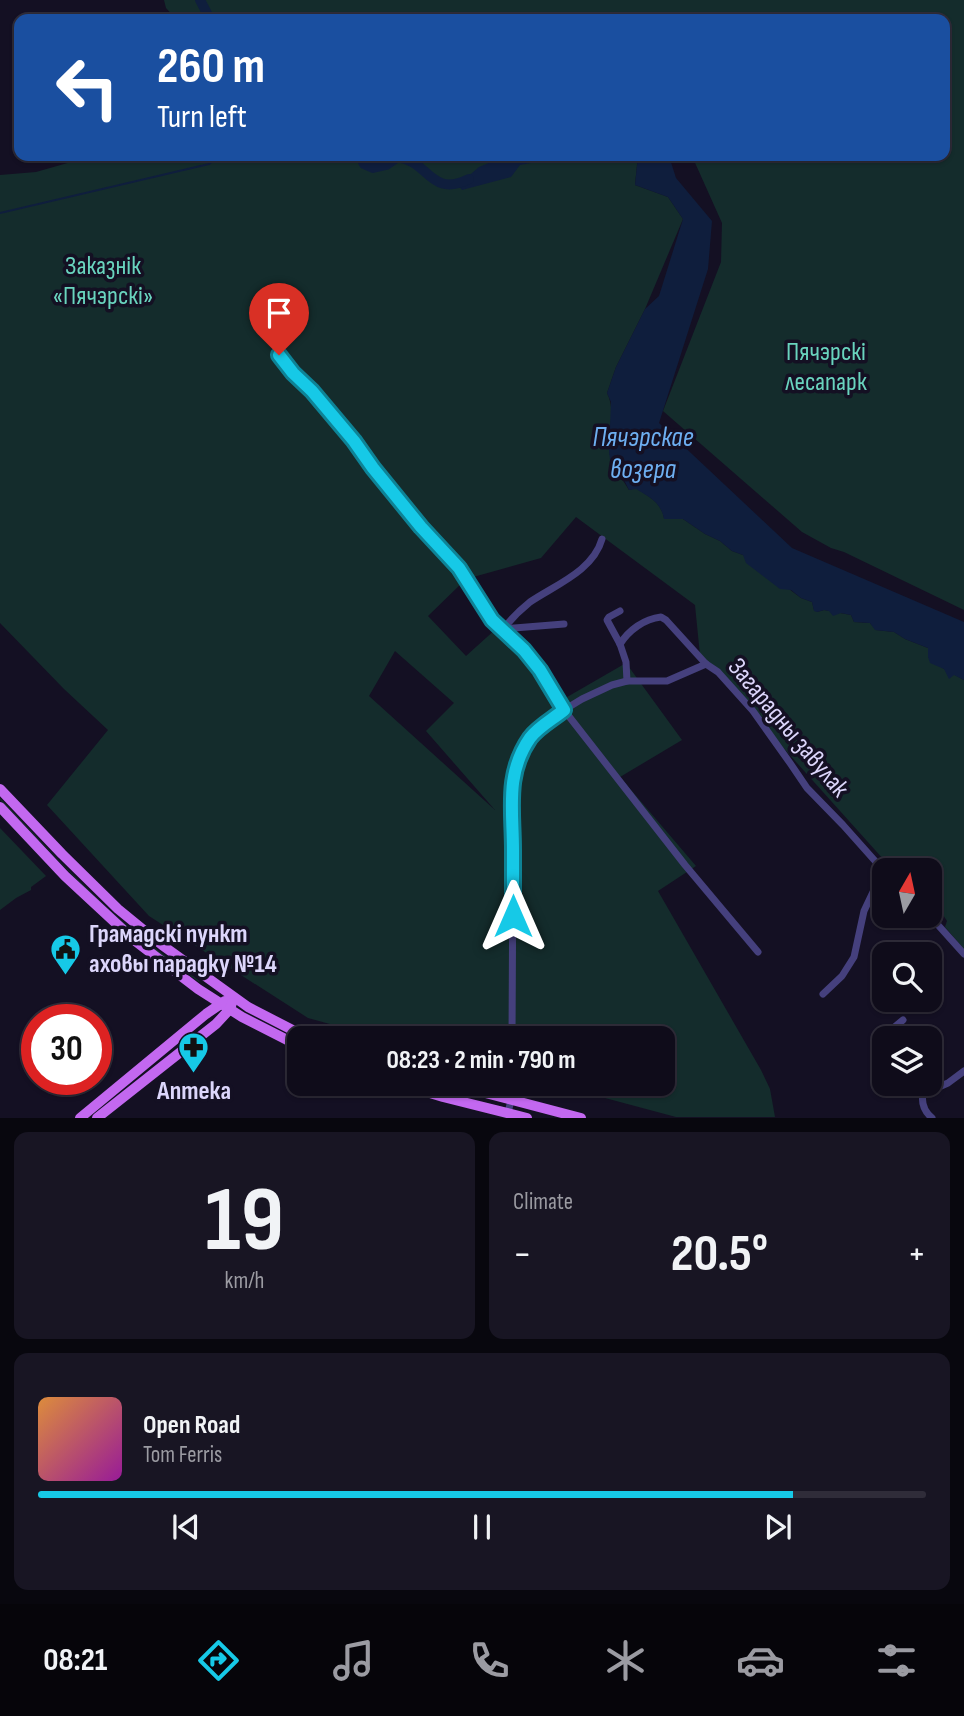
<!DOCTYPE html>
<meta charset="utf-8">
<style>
:root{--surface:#0f0c1a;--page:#181523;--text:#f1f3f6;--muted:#9b9ba2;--line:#2f2c39;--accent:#16c9e7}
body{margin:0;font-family:"Sofia Sans Condensed",sans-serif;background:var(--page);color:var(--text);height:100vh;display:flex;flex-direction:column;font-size:26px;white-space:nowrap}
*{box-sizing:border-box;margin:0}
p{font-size:23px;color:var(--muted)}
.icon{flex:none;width:38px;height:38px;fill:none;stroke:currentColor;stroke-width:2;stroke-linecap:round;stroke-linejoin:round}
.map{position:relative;height:1118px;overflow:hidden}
.panel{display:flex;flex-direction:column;gap:14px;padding:14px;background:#08070e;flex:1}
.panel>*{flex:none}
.banner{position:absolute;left:14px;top:14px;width:936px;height:147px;border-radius:14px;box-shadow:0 2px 5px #0004,0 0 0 2px var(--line);background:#1a4fa0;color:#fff;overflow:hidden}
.needle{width:46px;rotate:9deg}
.fabs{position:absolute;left:872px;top:858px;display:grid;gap:14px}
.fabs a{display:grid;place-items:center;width:70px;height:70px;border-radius:14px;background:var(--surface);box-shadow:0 2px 5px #0004,0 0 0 2px var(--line);font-size:35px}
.speed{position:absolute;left:21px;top:1004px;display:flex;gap:14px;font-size:35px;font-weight:700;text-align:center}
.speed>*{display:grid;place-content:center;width:91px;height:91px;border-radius:50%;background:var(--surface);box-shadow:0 2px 5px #0004,0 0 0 2px var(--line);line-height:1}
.speed .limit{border:10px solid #d22;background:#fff;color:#111}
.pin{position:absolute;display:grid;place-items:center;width:60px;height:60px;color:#fff;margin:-72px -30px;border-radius:50% 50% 50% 0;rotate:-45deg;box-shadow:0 0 7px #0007}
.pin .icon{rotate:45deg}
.me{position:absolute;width:77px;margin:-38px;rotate:0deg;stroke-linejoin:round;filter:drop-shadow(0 0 5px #0008)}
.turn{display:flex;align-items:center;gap:24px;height:147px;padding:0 28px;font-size:32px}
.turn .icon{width:91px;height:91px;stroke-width:2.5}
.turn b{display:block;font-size:49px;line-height:60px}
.big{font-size:52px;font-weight:700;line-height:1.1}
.panel .card{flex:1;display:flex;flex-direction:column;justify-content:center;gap:10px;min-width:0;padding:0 24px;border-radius:14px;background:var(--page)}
.panel .dial{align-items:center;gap:0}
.dial b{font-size:91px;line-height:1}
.song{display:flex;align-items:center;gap:21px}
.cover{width:84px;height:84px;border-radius:10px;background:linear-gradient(135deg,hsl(30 70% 55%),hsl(300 70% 35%))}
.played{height:7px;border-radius:4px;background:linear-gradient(90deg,var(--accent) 85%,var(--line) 85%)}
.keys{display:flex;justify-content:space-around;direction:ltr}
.heat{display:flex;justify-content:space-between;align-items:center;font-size:38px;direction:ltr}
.panel .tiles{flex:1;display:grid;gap:14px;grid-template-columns:1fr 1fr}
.card:last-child{grid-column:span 2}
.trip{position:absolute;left:287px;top:1026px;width:388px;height:70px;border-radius:14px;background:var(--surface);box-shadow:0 2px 5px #0004,0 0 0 2px var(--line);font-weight:700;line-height:70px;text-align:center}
.tab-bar{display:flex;height:112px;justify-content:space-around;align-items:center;background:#06050a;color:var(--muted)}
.tab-bar .icon{width:49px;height:49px}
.tab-bar .active{color:var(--accent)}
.tab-bar b{font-size:32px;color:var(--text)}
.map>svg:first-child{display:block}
</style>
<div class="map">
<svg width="964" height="1118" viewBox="0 0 964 1118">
<rect width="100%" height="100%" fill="#141023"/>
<g fill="#142c2c" fill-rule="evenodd">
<polygon points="164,0 964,0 964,610 844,552 831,548 802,532 663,411 721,262 722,223 692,156 945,156 945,19 176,19 166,8"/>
<path d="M92,156H638L635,185L668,197L683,219L645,309L616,367L607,393C616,410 608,430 609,449C610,466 621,476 629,490L636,488C649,497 661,502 664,518L683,519L705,534L720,541L732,551L743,555L801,598L812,602L814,610L817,612L824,610L851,615L854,622L870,623L876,630L894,632L905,639L928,648V657L944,669L964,680V949L945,927L947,921L943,915L936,916L929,910V870H893L700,655L695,605L576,517L541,558L466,579L428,616L466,656L497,628L555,704L626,663L682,740L620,777L696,866L658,891L761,1070L770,1089L775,1117H676L549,1083H663V1038H381L308,1018L149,916L47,805L108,730L64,689L0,623V175L36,172ZM395,651L454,703L426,731L495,810L369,696Z"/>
<path d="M0,798C40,840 79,883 123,922C147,943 173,962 200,981L199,982L146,944L88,891L0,800Z"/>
<polygon points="0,828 46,876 31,887 31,890 16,898 0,910"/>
</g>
<g fill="#0f1e3d">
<polygon points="499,156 548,156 542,161 520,165 511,177 462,190 458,185 479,167 498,159"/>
<path d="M638,156H669L676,178L712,221L708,269L659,423L792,548L964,622V680L954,675L949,679L944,669L930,663L928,657V648L905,639L894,632L875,630L870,623L854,622L851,615L841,613L833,616L829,611L824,610L817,612L814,611L812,602L801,598L791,590L780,589L746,563L743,555L732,551L720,541L705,534L683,519H664C661,502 649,497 636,489L629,490L624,480L615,478L614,470L611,468L609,451L611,402L607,393L616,367L645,309L659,296L683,219L668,197L635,185Z"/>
</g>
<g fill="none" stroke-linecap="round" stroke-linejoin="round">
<polyline stroke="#0f1e3d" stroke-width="2" points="0,213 209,164 218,156"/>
<g stroke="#0f1e3d" stroke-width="10">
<polyline points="200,0 210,19"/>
<path d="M360,156L364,164L373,168L386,165L398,157C430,162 430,198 469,179"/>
</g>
<g stroke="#45407d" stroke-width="7">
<polyline points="279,355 293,373 312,391 354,441 373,468 421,527 459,568 492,620 524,650 540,670 564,710 685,865 758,952"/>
<polyline points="620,611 609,617 607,620 620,644 626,662 627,681"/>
<path d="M503,629C511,619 520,610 530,602C555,585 593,571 602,539"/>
<polyline points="503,629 564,624"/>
<path d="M620,644C629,630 644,619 661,617L666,620L706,664L718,672L753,711L790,763L807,788L843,825L884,871"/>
<polyline points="929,915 964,954"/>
<polyline points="823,994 842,976 854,957 864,911 883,871"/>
<polyline points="512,1038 513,850 511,799 513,777 520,756 531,737 564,710 582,699 612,685 627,681 667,681 706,664"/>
<polyline points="889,1038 891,1030 903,1020"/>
<polyline points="909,1083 923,1094"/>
<polyline points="508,1113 511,1100 512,1083"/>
<path d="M932,1118C924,1111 921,1104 923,1094L948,1083L964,1071"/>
</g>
<g stroke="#c368f0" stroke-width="10">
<polyline points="0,789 62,854 118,909 162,945 248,1007 308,1038"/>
<polyline points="0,807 65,876 134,940 198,989 242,1017 299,1046"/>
<polyline points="397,1083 443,1097 527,1118"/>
<polyline points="447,1083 581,1118"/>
<polyline points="80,1118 206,1014 225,1001"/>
<polyline points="97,1118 216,1024 230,1009 232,1003"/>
</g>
</g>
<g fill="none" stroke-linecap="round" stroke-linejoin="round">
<defs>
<path id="route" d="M279,355L293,373L312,391L354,441L373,468L421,527L459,568L492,620L524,650L540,670L564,710C553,719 538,727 530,738C505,774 513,810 513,850C513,872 513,894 513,916"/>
</defs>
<use href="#route" stroke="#0e8396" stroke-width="18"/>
<use href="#route" stroke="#16c9e7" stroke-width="12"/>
</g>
<defs>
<symbol id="civic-pin" viewBox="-11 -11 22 30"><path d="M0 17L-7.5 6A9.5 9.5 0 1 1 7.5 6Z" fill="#16c9e7" stroke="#141023"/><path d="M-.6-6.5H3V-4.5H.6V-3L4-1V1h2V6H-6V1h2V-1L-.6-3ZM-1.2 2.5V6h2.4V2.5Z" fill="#111"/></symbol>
<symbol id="pharmacy-pin" viewBox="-11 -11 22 30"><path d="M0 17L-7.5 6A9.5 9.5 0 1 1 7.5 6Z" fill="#16c9e7" stroke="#141023"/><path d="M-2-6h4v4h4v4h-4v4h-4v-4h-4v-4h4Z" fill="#111"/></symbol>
</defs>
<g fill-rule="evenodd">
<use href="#civic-pin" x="48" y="932" width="35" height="47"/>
<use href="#pharmacy-pin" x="176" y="1030" width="35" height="47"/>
</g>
<g text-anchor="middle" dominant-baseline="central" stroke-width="7" stroke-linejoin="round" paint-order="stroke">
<g font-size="26" fill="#69d4be" stroke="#141023">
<text x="103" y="266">Заказнік<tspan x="103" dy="30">«Пячэрскі»</tspan></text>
<text x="826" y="352">Пячэрскі<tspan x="826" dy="30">лесапарк</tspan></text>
</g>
<g font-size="26" fill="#dcd6fb" stroke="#141023">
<text transform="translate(788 728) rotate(50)">Загарадны завулак</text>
</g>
<g font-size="26" font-weight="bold" fill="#dcd6fb" stroke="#141023" text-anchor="start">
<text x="89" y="934">Грамадскі пункт<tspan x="89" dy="30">аховы парадку №14</tspan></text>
<text x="194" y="1091" text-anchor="middle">Аптека</text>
</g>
<g font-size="28" font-style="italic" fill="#6eaff1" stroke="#141023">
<text x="643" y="437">Пячэрскае<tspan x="643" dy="32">возера</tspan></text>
</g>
</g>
</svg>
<div class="fabs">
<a><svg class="needle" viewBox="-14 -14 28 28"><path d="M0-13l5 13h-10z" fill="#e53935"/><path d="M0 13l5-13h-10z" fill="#9b9ba2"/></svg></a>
<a><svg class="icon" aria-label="search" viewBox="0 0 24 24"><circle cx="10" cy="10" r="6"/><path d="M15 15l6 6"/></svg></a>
<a><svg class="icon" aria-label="layers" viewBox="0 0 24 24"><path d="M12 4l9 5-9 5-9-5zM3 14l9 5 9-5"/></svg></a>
</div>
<div class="speed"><div class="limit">30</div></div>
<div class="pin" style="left:279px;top:355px;background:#d93025"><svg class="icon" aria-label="arrive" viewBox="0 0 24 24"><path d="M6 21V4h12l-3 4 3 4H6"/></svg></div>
<svg class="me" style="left:513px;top:916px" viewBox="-20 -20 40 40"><path d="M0-17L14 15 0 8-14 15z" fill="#16c9e7" stroke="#fff" stroke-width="4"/></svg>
<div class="trip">08:23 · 2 min · 790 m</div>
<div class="banner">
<div class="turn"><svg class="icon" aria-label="left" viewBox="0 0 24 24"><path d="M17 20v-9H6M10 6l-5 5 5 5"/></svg><div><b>260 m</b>Turn left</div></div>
</div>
</div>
<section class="panel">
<div class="tiles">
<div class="card dial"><b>19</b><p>km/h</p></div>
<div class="card"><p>Climate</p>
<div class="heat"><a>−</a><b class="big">20.5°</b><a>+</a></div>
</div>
<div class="card">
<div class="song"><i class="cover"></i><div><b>Open Road</b><p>Tom Ferris</p></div></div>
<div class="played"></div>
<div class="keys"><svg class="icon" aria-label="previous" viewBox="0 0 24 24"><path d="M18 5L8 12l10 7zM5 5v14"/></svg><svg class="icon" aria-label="pause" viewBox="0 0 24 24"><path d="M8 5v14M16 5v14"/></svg><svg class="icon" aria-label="next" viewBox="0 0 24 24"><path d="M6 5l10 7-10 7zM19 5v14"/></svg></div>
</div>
</div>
</section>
<nav class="tab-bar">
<b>08:21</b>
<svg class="icon active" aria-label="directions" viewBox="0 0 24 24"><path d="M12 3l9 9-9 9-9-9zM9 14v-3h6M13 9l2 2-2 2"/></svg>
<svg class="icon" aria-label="music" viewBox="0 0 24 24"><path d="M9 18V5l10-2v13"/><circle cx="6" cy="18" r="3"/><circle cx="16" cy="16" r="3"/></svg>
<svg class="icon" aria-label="phone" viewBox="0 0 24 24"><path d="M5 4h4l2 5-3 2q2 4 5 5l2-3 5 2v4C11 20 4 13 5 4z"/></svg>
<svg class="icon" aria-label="climate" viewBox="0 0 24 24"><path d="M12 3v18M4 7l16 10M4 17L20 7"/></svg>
<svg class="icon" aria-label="car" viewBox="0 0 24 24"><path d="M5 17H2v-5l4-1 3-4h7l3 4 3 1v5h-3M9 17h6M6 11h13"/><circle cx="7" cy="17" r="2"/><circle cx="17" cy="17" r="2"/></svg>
<svg class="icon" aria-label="filters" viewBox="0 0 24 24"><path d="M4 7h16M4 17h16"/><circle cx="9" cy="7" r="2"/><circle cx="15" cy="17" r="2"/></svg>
</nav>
